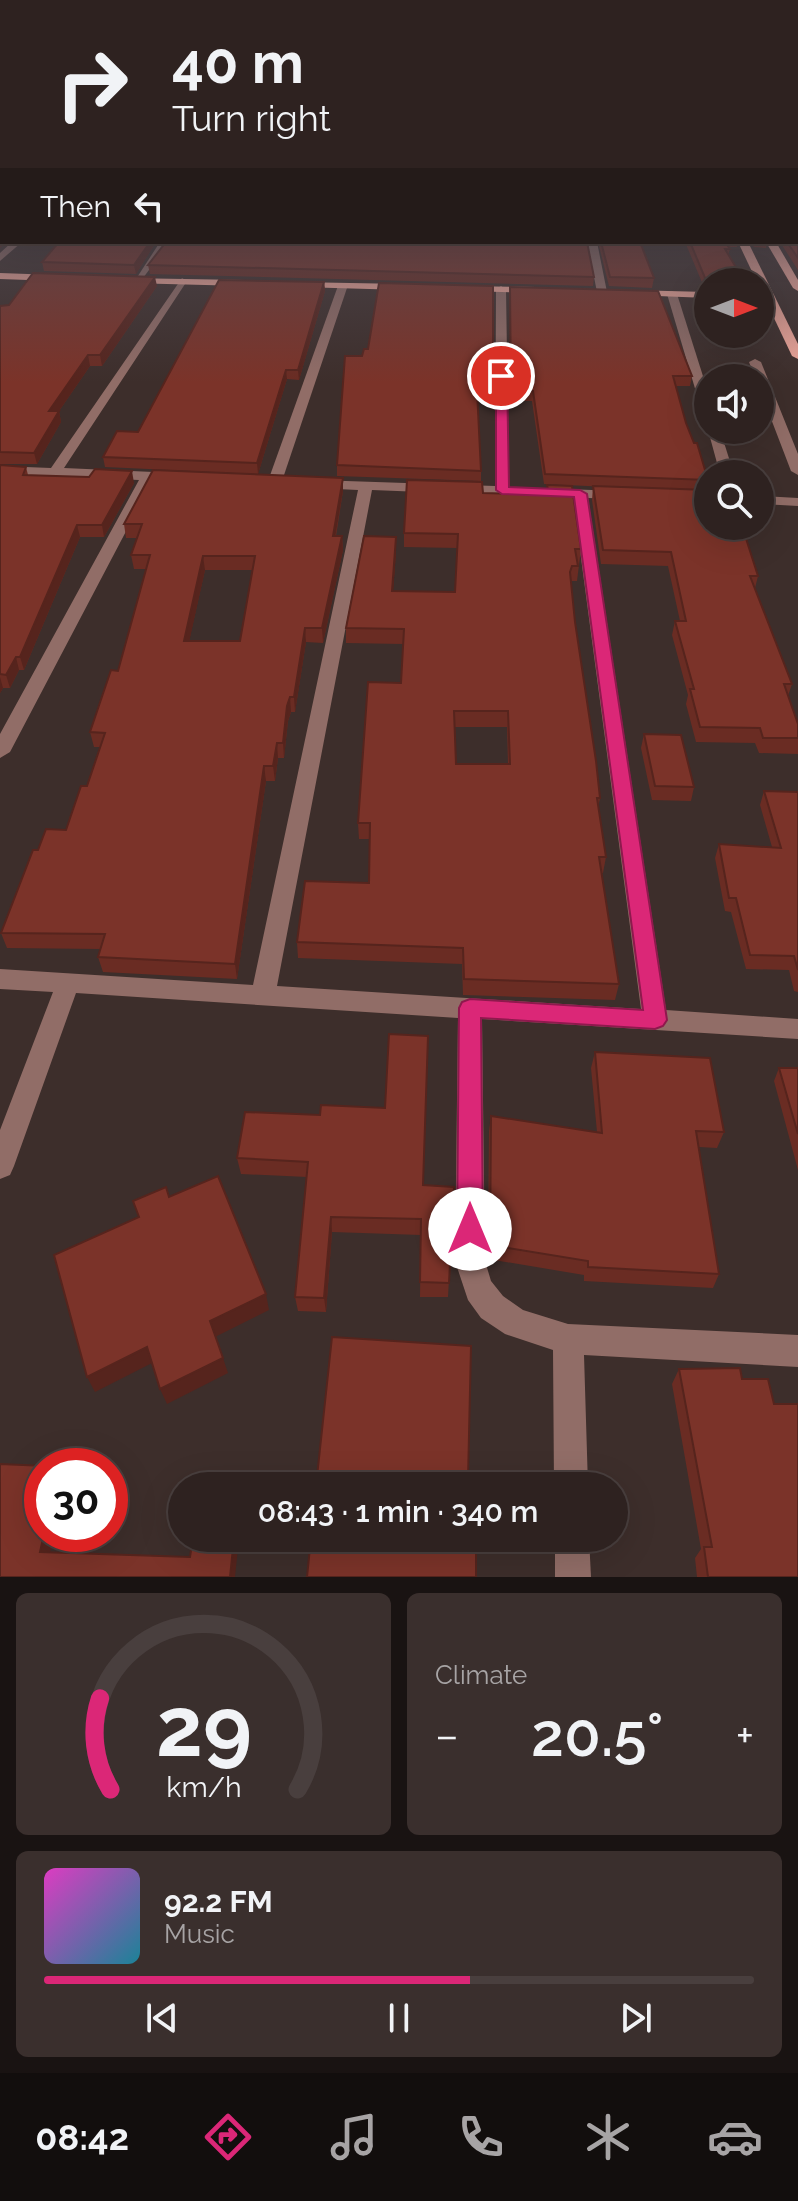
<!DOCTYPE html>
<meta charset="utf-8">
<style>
:root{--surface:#2e2220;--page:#3a2f2d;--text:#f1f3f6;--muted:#a7a4a5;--line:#493f3e;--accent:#db2777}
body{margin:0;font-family:Raleway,sans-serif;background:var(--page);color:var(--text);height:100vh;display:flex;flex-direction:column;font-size:30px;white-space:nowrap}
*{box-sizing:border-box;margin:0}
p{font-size:26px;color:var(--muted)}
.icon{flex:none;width:44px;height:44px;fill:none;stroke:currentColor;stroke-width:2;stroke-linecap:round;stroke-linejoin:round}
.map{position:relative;height:1577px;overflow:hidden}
.drawer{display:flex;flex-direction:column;gap:16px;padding:16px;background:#191312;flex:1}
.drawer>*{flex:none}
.banner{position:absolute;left:0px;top:0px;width:798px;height:244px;box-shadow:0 8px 32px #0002,0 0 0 2px var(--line);background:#2e2220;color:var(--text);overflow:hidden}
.needle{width:52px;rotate:90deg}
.fabs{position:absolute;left:694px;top:268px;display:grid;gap:16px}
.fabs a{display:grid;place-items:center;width:80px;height:80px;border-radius:50%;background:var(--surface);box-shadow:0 8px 32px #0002,0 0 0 2px var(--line);font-size:40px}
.speed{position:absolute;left:24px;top:1448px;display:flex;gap:16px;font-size:40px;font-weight:700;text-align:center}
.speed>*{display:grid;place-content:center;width:104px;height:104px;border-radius:50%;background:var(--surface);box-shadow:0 8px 32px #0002,0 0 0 2px var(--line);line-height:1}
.speed .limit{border:12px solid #d22;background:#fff;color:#111}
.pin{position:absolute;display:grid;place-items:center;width:68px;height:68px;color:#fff;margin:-34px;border:4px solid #fff;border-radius:50%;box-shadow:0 2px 8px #0007}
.me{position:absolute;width:88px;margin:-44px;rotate:0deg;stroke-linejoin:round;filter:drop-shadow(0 0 6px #0008)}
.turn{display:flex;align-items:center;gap:28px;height:168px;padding:0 40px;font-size:36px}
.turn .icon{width:104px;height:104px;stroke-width:2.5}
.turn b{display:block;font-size:56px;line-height:68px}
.then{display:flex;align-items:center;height:76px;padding:0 40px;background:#0003;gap:16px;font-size:30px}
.big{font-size:60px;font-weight:600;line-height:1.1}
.drawer .tile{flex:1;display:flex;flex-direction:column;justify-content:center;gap:12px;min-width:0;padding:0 28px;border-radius:12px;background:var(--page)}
.drawer .dial{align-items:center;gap:0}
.dial svg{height:208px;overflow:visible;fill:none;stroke:var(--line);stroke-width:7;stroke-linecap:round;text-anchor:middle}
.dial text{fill:var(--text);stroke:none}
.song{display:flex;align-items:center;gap:24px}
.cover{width:96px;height:96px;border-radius:12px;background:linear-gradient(135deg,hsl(310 70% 55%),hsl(190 70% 35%))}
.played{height:8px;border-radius:4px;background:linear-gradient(90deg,var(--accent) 60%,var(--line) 60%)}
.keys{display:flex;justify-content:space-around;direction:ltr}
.heat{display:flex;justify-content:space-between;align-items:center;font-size:44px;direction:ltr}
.drawer .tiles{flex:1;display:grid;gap:16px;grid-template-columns:1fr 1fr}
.tile:last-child{grid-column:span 2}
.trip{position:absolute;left:168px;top:1472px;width:460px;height:80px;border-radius:40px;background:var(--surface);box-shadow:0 8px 32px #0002,0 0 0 2px var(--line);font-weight:600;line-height:80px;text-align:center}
.tab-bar{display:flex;height:128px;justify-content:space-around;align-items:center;background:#120e0d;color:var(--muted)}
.tab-bar .icon{width:56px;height:56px}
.tab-bar .selected{color:var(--accent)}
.tab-bar b{font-size:36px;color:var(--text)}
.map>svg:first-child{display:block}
</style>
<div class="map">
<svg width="798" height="1577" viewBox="0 0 798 1577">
<rect width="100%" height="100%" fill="#3d2e2b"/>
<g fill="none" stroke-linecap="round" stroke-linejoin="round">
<g fill="#916d67" fill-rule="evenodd">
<polygon points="12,242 22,242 0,261 0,253"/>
<polygon points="160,242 170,242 140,282 134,282"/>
<polygon points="510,242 597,242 607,292 602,295 597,292 588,247"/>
<polygon points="182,278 187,281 64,468 176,473 183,477 176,481 153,480 10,752 0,758 0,734 139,480 0,474 0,466 51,468"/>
<polygon points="339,283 348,285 282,481 270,484 268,481"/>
<path d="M501,286L506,289L509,487L620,491L627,495L620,499L588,498L666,1010L798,1019V1039L482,1019L485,1261L491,1281L503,1296L523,1310L568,1324L798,1335V1367L584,1355L588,1486H554L553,1350L505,1334L481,1318L468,1300L455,1261L458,1018L76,993L14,1166L10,1175L0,1179V1130L53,992L0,989V969L253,985L358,490L316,488L309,484L316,480L495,486L496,289ZM372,490L573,498L641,1009L277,986Z"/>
<polygon points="672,291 677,294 708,392 708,416 702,412 667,294"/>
<polygon points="755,359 761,362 798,454 798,475 791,471 760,390 760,378 755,378 749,362"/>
<polygon points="708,430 720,430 734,474 720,474"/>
<polygon points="760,496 798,498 798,506 760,504"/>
<polygon points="555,1538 589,1538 591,1577 555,1577"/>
</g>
<g fill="#efa79a" fill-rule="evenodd">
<polygon points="738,242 748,242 798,344 798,359 792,356"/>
<polygon points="766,242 776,242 798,280 798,291 793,288"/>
<polygon points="0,273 56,275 61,278 56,281 0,279"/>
<polygon points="125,278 244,280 249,283 244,286 128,283"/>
<polygon points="296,282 404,284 409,287 404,290 300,287"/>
<polygon points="464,286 536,287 541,290 536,293 468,291"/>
<polygon points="628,290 708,292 708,298 632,295"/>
</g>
</g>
<g fill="#6a2c23" fill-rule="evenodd">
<polygon points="798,161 798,270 780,242 796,242"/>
<polygon points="59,242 156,242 136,274 44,271 42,262"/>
<polygon points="598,242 640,242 654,278 652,288 609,286"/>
<polygon points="685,242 738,242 737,247 729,247 730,249 728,255 743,279 742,282 708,282 708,287 704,287"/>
<polygon points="750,242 767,242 766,248 754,247"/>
<polygon points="148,265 594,277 593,286 150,274"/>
<polygon points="324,282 325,291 299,380 287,379 258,474 105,467 103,457 138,432"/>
<polygon points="157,286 102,366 90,366 59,411 61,422 37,464 0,464 0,306"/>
<polygon points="510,287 692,376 690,386 676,386 686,423 708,480 706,490 758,576 755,588 792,684 788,696 798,725 798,754 759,753 755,743 696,742 686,704 688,695 672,635 675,621 680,621 668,566 601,564 592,500 593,486 609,487 544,484 532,401 511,401"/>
<polygon points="345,356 493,391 492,401 477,401 481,471 481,481 337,476 337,465"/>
<polygon points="0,465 26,467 28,475 134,483 104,537 80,537 24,670 19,670 10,688 3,688 0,693"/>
<path d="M547,485L581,549L577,581H571L575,622L600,798L598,808L606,857L603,873H602L619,984L615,1000L463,995L462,964L298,958L297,942L369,883L370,839H359L358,823L401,683L403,644L346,643V628L396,552L393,591L455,592L458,548L404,547V533L483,493L546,495ZM455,727H507L508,764H456Z"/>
<path d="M343,491L336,536H342L343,550L323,643L306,642L295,712H291L288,721L284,758H278L275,781H266L237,979L103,972L98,957L101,949L7,948L1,933L38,850L66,830L87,786L100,747H94L90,732L118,671L146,569H134L131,555L137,538H126L124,524ZM205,570H253L240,641H189Z"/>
<polygon points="644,734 694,787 691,801 652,800 641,748"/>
<polygon points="764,791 798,792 798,992 794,991 789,970 746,969 731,912 725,911 715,858 719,844 772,847 760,805"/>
<polygon points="595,1052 724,1132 717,1148 699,1147 719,1274 713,1288 584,1281 584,1275 488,1259 489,1131 491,1116 597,1132 591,1068"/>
<polygon points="779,1068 798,1068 798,1170 774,1081"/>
<polygon points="245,1112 423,1185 454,1187 448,1297 420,1297 421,1235 332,1232 326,1312 298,1311 295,1297 307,1177 241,1174 237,1158"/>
<polygon points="679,1369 742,1379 774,1404 798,1577 697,1577 695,1558 701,1549 672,1384"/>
</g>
<g fill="#56241d">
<polygon points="2,236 2,242 6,242 0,248 0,238"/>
<polygon points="150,242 156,242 136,274 134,265"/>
<polygon points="155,277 157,286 102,366 100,355"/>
<polygon points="324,282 325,291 299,380 298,370"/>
<polygon points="88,355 90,366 59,411 61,422 37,464 34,453 49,411"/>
<polygon points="286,370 287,379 258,474 257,463"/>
<polygon points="132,471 134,483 104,537 102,525"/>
<polygon points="343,478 343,491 333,550 333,536"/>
<polygon points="77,525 80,537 24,670 20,657"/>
<polygon points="342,536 343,550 323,643 322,628"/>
<polygon points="396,537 396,552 392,606 392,591"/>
<polygon points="203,556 205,570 186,656 184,641"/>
<polygon points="305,628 306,642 295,712 294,697"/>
<polygon points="16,657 19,670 10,688 6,675"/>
<polygon points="0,677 3,688 0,693"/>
<polygon points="290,697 291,712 288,721 284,758 283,743 287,706"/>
<polygon points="277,743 278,758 275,781 273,766"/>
<polygon points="264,766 266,781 237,979 235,964"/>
<polygon points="331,1217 332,1232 326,1312 324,1298"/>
<polygon points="266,1294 269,1310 215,1337 210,1321"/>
<polygon points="147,1347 154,1362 95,1392 87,1377"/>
<polygon points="223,1358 228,1373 167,1404 160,1389"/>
<polygon points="242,1474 246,1484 245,1486 241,1486"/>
<polygon points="44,1534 54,1534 48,1562 40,1552"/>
<polygon points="234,1538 239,1538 235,1577 230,1577"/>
</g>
<g fill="#7b3329" stroke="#56241d" stroke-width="2" fill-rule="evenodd">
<polygon points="0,161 2,161 2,236 0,238"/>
<polygon points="796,161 798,161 798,258 787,242 796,242"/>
<polygon points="59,242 150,242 134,265 42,262"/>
<polygon points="166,242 587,242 594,277 148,265"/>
<polygon points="601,242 640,242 654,278 610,277"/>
<polygon points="690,242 725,242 730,249 725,249 743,279 705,278"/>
<polygon points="33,273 155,277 100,355 88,355 49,411 59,411 34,453 0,452 0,306 9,305"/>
<polygon points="219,280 324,282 298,370 286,370 257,463 103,457 117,431 138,432"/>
<polygon points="379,283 493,286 493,391 477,390 481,471 337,465 345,356 362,356 364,349 368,349"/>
<polygon points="510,287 658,291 692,376 673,376 686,423 694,443 697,443 708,480 545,474 533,391 511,391"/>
<polygon points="0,465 26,467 23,475 89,477 95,469 132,471 102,525 77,525 20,657 16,657 6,675 0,674"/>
<path d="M153,470L343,478L333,536H342L322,628H305L294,697H290L287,706L283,743H277L273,766H264L235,964L98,957L105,934L1,933L33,850H38L46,829L66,830L81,786H87L105,733L90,732L111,670L118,671L150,555H131L142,524H124ZM203,556H255L240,641H184Z"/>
<path d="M407,480L482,482L483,493L549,495L547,485L572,486L581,549H575L578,566H572L570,572L575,622L596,761L600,798H597L606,857H599L619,984L464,979L463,948L297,942L305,881L369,883L370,823H358L368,682L401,683L404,629L346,628L364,536L396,537L392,591L455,592L458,534L404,533ZM454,711H508L510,764H456Z"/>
<polygon points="593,486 708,490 708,526 742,526 758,576 750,576 792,684 784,684 798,724 798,738 763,738 760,728 700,727 690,689 694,689 675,621 686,621 671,552 603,550"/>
<polygon points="644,734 681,735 694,787 655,786"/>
<polygon points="764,791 798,792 798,970 794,956 750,955 736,898 729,898 719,844 781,848"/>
<polygon points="389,1034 428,1036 423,1185 454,1187 449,1283 420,1282 421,1219 331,1217 324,1298 295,1297 308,1162 237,1158 245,1112 320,1115 321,1105 385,1108"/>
<polygon points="595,1052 710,1058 724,1132 696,1131 719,1274 588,1267 588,1261 490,1245 491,1116 602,1133"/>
<polygon points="779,1068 798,1068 798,1134"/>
<polygon points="218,1176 266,1294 210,1321 223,1358 160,1389 147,1347 87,1377 54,1255 139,1217 133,1201 166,1187 169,1197"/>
<polygon points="332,1337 471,1346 468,1480 475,1481 475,1486 316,1486"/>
<polygon points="740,1368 742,1379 768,1379 774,1404 798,1404 798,1577 708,1577 704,1547 712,1547 679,1369"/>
<polygon points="0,1464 46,1466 42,1466 42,1534 44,1534 40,1552 190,1557 193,1538 234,1538 230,1577 0,1577"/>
<polygon points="202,1472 242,1474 241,1486 200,1486"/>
<polygon points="311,1538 476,1538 476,1577 307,1577"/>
</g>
<linearGradient id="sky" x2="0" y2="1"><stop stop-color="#221918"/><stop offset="0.42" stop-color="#514c55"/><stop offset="1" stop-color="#514c55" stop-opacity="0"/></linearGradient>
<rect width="798" height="382" fill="url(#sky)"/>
<polygon fill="#db2777" stroke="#8e194d" stroke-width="2" points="501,372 507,376 509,487 580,490 587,494 667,1020 663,1026 655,1029 481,1018 483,1229 479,1238 470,1242 461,1238 457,1229 459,1008 462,1002 470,999 643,1010 574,497 502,494 496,490 496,376"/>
</svg>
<div class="fabs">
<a><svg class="needle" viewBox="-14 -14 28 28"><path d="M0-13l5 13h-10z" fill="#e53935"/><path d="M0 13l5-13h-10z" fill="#a7a4a5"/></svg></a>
<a><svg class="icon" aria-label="sound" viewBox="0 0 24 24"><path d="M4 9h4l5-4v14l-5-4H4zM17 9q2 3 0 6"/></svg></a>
<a><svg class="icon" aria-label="search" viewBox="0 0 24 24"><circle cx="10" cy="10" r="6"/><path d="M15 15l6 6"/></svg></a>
</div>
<div class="speed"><div class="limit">30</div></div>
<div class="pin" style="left:501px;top:376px;background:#d93025"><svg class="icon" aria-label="arrive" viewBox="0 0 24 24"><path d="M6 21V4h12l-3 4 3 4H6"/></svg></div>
<svg class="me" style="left:470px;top:1229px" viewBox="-20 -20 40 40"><circle r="19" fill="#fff"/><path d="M0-13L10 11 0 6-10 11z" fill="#db2777"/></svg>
<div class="trip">08:43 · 1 min · 340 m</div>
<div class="banner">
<div class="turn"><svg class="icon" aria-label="right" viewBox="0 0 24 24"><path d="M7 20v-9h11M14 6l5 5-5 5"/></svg><div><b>40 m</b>Turn right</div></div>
<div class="then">Then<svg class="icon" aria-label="left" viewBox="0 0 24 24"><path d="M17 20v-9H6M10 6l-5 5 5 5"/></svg></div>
</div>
</div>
<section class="drawer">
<div class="tiles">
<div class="tile dial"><svg viewBox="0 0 100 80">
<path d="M14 69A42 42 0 1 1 86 69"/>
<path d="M14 69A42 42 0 0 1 10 34" stroke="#db2777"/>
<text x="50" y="56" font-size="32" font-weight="700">29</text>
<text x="50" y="72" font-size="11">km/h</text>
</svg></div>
<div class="tile"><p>Climate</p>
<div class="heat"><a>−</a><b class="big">20.5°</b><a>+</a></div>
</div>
<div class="tile">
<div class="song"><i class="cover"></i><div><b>92.2 FM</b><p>Music</p></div></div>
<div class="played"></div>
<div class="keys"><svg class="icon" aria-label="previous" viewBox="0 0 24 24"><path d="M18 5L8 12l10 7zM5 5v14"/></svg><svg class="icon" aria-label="pause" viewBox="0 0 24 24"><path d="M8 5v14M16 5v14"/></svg><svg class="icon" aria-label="next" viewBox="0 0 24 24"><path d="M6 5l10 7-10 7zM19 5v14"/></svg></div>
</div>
</div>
</section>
<nav class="tab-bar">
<b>08:42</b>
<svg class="icon selected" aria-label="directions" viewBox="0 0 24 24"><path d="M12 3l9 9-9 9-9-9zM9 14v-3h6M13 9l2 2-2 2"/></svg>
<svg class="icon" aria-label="music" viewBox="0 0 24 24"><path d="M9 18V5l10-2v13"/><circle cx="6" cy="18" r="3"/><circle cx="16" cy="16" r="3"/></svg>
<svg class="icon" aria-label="phone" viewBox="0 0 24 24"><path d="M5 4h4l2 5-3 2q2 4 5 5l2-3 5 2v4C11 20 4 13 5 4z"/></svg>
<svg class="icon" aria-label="climate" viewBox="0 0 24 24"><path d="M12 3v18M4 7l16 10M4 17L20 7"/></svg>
<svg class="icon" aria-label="car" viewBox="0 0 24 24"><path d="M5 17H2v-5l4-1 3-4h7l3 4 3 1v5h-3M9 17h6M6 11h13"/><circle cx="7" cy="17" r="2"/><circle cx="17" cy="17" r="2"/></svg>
</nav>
